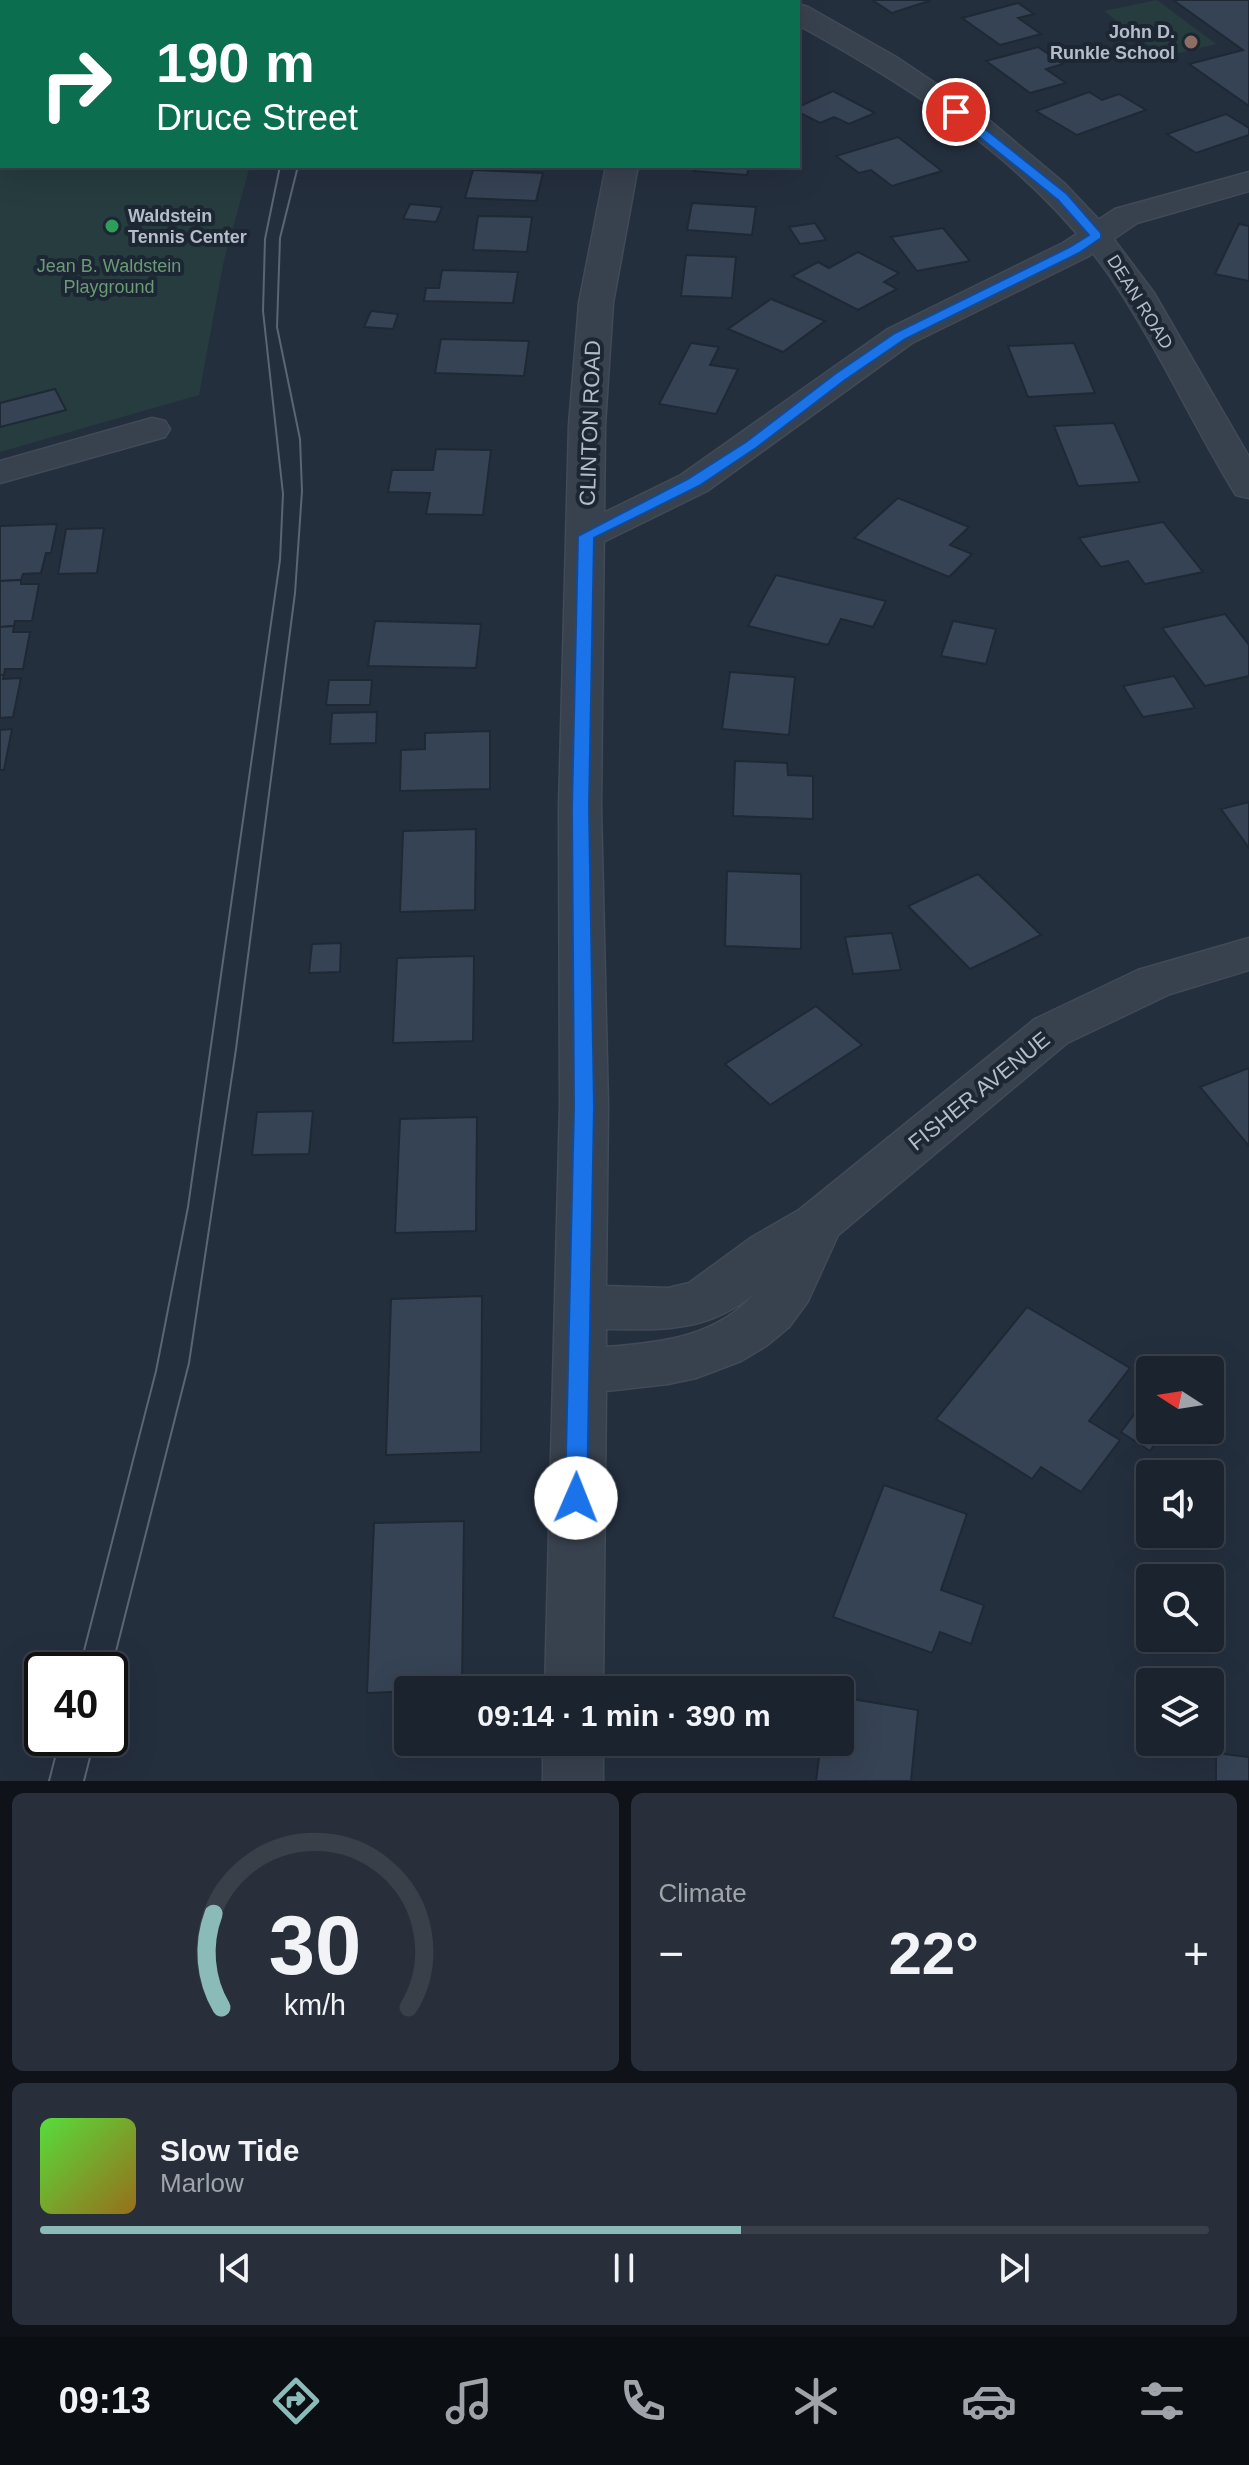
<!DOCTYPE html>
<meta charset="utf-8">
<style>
:root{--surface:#1b232e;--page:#282f3a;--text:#f1f3f6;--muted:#a0a4aa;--line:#39404a;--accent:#8bbbb9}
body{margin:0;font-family:Arial,sans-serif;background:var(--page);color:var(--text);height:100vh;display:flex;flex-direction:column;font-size:30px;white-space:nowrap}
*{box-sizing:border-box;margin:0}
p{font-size:26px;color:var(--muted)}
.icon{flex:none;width:44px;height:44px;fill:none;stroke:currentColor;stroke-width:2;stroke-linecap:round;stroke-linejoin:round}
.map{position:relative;height:1781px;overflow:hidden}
.details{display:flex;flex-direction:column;gap:12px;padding:12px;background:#0f1319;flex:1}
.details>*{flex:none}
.banner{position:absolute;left:0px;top:0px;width:800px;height:168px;box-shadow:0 8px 32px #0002,0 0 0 2px var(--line);background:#0b6e4f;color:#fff;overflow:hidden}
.needle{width:52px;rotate:282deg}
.controls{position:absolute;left:1136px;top:1356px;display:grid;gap:16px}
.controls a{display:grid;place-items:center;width:88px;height:88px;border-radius:8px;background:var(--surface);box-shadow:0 8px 32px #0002,0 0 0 2px var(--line);font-size:40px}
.speed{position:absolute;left:24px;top:1652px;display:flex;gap:16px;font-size:40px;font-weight:700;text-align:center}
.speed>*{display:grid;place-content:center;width:104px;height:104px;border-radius:50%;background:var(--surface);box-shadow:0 8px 32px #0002,0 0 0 2px var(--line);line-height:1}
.speed .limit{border:4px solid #111;border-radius:12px;background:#fff;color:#111}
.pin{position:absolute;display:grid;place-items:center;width:68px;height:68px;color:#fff;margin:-34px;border:4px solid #fff;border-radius:50%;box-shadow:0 2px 8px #0007}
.me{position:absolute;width:88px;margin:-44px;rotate:1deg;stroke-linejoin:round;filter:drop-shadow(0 0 6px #0008)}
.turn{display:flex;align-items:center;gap:28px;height:168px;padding:0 24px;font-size:36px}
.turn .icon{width:104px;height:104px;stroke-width:2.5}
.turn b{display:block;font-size:56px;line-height:68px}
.big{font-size:60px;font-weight:600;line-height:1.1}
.details .card{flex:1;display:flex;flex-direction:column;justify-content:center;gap:12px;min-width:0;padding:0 28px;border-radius:12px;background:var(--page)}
.details .dial{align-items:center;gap:0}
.dial svg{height:208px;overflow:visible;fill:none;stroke:var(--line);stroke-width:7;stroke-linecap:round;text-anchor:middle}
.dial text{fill:var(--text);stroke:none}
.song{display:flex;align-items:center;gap:24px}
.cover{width:96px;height:96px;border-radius:12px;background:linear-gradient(135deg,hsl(110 70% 55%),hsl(40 70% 35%))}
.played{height:8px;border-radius:4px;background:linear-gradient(90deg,var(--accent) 60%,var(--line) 60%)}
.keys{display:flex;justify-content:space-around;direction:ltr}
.heat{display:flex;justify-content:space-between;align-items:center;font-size:44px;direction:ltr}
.details .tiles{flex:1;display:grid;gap:12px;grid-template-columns:1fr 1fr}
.card:last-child{grid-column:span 2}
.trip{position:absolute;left:394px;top:1676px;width:460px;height:80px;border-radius:8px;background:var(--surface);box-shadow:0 8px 32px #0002,0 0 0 2px var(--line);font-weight:600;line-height:80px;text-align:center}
.tabs{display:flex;height:128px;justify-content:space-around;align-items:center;background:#0b0e12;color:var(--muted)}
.tabs .icon{width:56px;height:56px}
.tabs .current{color:var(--accent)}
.tabs b{font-size:36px;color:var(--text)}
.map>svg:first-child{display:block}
</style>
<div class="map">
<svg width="1249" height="1781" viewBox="0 0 1249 1781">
<rect width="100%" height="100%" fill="#242f3e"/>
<g fill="#263c3f">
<polygon points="0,0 333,0 2,2 2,166 250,166 224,260 199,395 0,452"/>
<polygon points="1157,0 1216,44 1163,57 1104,11"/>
</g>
<g fill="#364354" stroke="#1f2835" stroke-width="2">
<polygon points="872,0 928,0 929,1 892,13"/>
<polygon points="1173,0 1249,0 1249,106 1189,64 1243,50"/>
<polygon points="1018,3 1034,14 1018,18 1041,34 1000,45 962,18"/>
<polygon points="1038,47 1063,64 1046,69 1066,83 1030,93 986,61"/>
<polygon points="833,91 875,113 849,124 834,117 820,123 798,112 798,107"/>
<polygon points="1089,92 1102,100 1119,94 1146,110 1077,135 1036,111"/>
<polygon points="1226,114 1249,128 1249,135 1196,153 1167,134"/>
<polygon points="898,137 942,171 892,186 871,170 859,173 836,156"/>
<polygon points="695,166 749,166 747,175 694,171"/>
<polygon points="473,170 543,173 536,201 465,198"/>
<polygon points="692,203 756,207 752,235 687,230"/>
<polygon points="410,204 442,207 436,222 403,219"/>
<polygon points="478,216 532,217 527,252 473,250"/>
<polygon points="815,223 826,240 800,244 789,227"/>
<polygon points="1239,224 1249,226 1249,281 1215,274"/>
<polygon points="943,228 970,261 917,271 891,237"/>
<polygon points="858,252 899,273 884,282 897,289 858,310 792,276 818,262 829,268"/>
<polygon points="686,255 736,257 732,298 681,296"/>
<polygon points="442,270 518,272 513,303 424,301 426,288 439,288"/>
<polygon points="771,299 825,321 783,352 728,329"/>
<polygon points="371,311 398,314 393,329 364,327"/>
<polygon points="441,339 529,341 524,376 435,373"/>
<polygon points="691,343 719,347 710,365 738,369 716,414 659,404"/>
<polygon points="1074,343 1095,393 1028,397 1008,346"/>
<polygon points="55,389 66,410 0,427 0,403"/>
<polygon points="1114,423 1140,482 1078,486 1054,426"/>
<polygon points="436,449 491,450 483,515 426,514 430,493 388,492 392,470 433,470"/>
<polygon points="898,498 969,527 950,545 972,554 949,577 854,538"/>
<polygon points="1163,522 1203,572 1145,584 1128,561 1101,567 1079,538"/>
<polygon points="57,524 51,553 46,553 41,573 23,574 21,580 0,581 0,526"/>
<polygon points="104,528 97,573 58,574 66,529"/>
<polygon points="776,575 886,601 873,627 841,619 828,645 748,626"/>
<polygon points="21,580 21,584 39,584 32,621 15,621 14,626 0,627 0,581"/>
<polygon points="1225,614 1249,645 1249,676 1205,686 1162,628"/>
<polygon points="375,621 481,624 476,668 368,666"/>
<polygon points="953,621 996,629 986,664 941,656"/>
<polygon points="14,626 13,632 30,632 23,669 5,669 4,675 0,675 0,627"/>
<polygon points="730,672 795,677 789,735 722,729"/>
<polygon points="0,675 4,675 3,679 21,678 13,717 0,718"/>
<polygon points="1174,676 1195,708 1143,717 1123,686"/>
<polygon points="329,680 372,680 370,705 326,705"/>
<polygon points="377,712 376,743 330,744 332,713"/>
<polygon points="12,729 4,770 0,770 0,730"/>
<polygon points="490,731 490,789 400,791 401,750 425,749 425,733"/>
<polygon points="735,761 787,763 788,775 813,776 813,819 733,816"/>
<polygon points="1249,802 1249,848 1221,809"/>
<polygon points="476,829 475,910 400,912 403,831"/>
<polygon points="727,871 801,874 801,949 725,946"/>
<polygon points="978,874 1041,935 970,969 908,906"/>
<polygon points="892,933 901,970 853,974 845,937"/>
<polygon points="341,943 340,972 309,973 312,944"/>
<polygon points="474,956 473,1041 393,1043 397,958"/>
<polygon points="816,1006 862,1045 770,1105 725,1064"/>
<polygon points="1249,1068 1249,1146 1200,1087"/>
<polygon points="313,1111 309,1154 252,1155 257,1112"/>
<polygon points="477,1117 476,1231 395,1233 400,1119"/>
<polygon points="482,1296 481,1452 386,1455 391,1299"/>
<polygon points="1027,1307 1130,1368 1089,1421 1120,1440 1081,1492 1041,1467 1032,1479 936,1419"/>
<polygon points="1142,1404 1150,1409 1150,1430 1165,1430 1150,1451 1121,1432"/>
<polygon points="884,1485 967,1514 941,1590 984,1605 971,1644 940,1632 932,1653 833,1617"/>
<polygon points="464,1521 462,1689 367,1693 374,1523"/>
<polygon points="840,1697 918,1710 911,1781 816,1781 821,1742 840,1742"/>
<polygon points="1216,1753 1249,1757 1249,1781 1216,1781"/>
</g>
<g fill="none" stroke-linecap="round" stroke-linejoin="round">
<defs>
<g id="minor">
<polygon points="1249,172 1249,191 1137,223 1087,257 912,343 707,491 599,544 586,547 573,544 567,536 573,528 681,475 888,329 1063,243 1115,209"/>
<polygon points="152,418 165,421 170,429 165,437 0,483 0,461"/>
</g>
<g id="tertiary">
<polygon points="663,0 692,0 662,2"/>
<path d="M798,4L808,7L896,57L984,116L1065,184L1100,221L1154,293L1249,457V498L1236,495L1231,487C1189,417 1155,342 1109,275C1033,165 913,88 798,25Z"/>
<path d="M606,166H638L613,303L605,425L601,807L608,1106L606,1286L668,1288L689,1283L752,1237L799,1210L1035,1019L1138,970L1249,938V970L1170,994L1067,1043L838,1235L808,1301L789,1327L766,1346L741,1361L696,1378L668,1384L606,1391L603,1690H545L560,1106L559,807L569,425L579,303ZM755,1293C717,1337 661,1343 606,1347V1329C664,1330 708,1332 755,1293Z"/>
<rect x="543" y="1742" width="60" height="39"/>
</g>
</defs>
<use href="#minor" stroke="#414a57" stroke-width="3"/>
<use href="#tertiary" stroke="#414a57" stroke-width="3"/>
<use href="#minor" fill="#38414e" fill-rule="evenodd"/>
<use href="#tertiary" fill="#38414e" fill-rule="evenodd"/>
<g stroke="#5a6575" stroke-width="2">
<polyline points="79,1670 156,1371 188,1207 280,560 283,494 263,311 265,239 280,166"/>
<polyline points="110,1675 189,1363 236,1049 295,593 302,491 300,439 277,327 280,238 298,166"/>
<polyline points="49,1781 60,1738"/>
<polyline points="84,1781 95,1738"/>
</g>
</g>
<polygon fill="#1a73e8" stroke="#114b97" stroke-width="2" points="952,109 960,109 1067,194 1101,233 1101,238 1079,253 905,339 845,380 756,448 699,486 594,538 589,807 594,1106 587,1498 584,1505 576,1508 568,1505 565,1498 574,1106 572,807 578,536 688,479 746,442 835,374 895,333 1070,247 1089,235 1058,200 952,115"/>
<circle fill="#8d6e63" stroke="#1d2633" stroke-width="3" cx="1191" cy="42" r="8"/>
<circle fill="#2e9e5b" stroke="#1d2633" stroke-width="3" cx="112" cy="226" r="8"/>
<g text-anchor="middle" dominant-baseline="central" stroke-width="8" stroke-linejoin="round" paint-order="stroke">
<g font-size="18" font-weight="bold" fill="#b4bcc9" stroke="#1d2633" text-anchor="end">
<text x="1175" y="32">John D.<tspan x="1175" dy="21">Runkle School</tspan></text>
<text x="128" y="216" text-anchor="start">Waldstein<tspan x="128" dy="21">Tennis Center</tspan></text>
</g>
<g font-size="18" fill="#6b9a76" stroke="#1d2633">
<text x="109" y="266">Jean B. Waldstein<tspan x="109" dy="21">Playground</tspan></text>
</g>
<g font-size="18" fill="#b4bcc9" stroke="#1d2633">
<text transform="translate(1140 302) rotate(58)">DEAN ROAD</text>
</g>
<g font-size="22" fill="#b4bcc9" stroke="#1d2633">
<text transform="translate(590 423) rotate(-88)">CLINTON ROAD</text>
<text transform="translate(979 1091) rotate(-39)">FISHER AVENUE</text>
</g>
</g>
</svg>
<div class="controls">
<a><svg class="needle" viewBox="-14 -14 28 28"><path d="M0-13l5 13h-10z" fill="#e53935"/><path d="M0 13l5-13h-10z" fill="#a0a4aa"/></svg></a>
<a><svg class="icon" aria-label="sound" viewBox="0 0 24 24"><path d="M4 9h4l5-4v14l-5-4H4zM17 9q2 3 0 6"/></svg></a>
<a><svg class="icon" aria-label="search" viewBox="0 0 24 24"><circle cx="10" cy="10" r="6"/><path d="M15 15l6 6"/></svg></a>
<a><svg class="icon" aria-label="layers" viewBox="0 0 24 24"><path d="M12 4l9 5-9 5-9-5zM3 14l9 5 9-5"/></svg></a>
</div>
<div class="speed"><div class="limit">40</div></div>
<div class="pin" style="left:956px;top:112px;background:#d93025"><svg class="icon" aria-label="arrive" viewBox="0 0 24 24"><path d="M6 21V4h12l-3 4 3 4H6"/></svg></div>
<svg class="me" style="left:576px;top:1498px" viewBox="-20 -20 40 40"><circle r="19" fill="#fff"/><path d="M0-13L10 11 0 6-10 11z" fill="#1a73e8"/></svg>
<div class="trip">09:14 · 1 min · 390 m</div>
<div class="banner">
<div class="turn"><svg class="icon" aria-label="right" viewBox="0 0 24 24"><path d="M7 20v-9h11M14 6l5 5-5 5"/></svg><div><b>190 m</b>Druce Street</div></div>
</div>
</div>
<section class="details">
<div class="tiles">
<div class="card dial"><svg viewBox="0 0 100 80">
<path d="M14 69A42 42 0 1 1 86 69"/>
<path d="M14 69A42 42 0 0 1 11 33" stroke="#8bbbb9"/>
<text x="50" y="56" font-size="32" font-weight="700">30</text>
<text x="50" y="72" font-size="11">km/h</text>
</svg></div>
<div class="card"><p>Climate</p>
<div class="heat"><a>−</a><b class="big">22°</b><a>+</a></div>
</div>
<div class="card">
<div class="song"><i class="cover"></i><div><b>Slow Tide</b><p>Marlow</p></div></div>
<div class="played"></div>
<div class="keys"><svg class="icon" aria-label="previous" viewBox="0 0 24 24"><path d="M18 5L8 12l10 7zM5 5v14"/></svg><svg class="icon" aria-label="pause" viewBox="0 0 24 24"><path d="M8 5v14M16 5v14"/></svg><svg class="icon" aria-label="next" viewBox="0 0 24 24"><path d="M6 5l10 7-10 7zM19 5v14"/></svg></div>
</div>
</div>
</section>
<nav class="tabs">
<b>09:13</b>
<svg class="icon current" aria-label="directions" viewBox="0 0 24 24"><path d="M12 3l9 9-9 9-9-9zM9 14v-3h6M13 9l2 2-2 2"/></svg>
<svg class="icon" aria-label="music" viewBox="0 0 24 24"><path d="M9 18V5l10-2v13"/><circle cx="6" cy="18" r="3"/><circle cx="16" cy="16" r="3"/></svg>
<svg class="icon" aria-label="phone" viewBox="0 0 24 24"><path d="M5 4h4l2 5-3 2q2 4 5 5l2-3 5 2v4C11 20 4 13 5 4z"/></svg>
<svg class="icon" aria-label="climate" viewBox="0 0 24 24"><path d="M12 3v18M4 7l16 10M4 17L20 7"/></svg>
<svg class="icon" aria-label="car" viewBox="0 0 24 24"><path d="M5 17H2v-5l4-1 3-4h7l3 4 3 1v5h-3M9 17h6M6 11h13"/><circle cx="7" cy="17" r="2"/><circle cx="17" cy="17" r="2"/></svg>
<svg class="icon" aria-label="filters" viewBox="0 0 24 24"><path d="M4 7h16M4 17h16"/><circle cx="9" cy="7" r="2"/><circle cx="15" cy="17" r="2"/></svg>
</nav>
